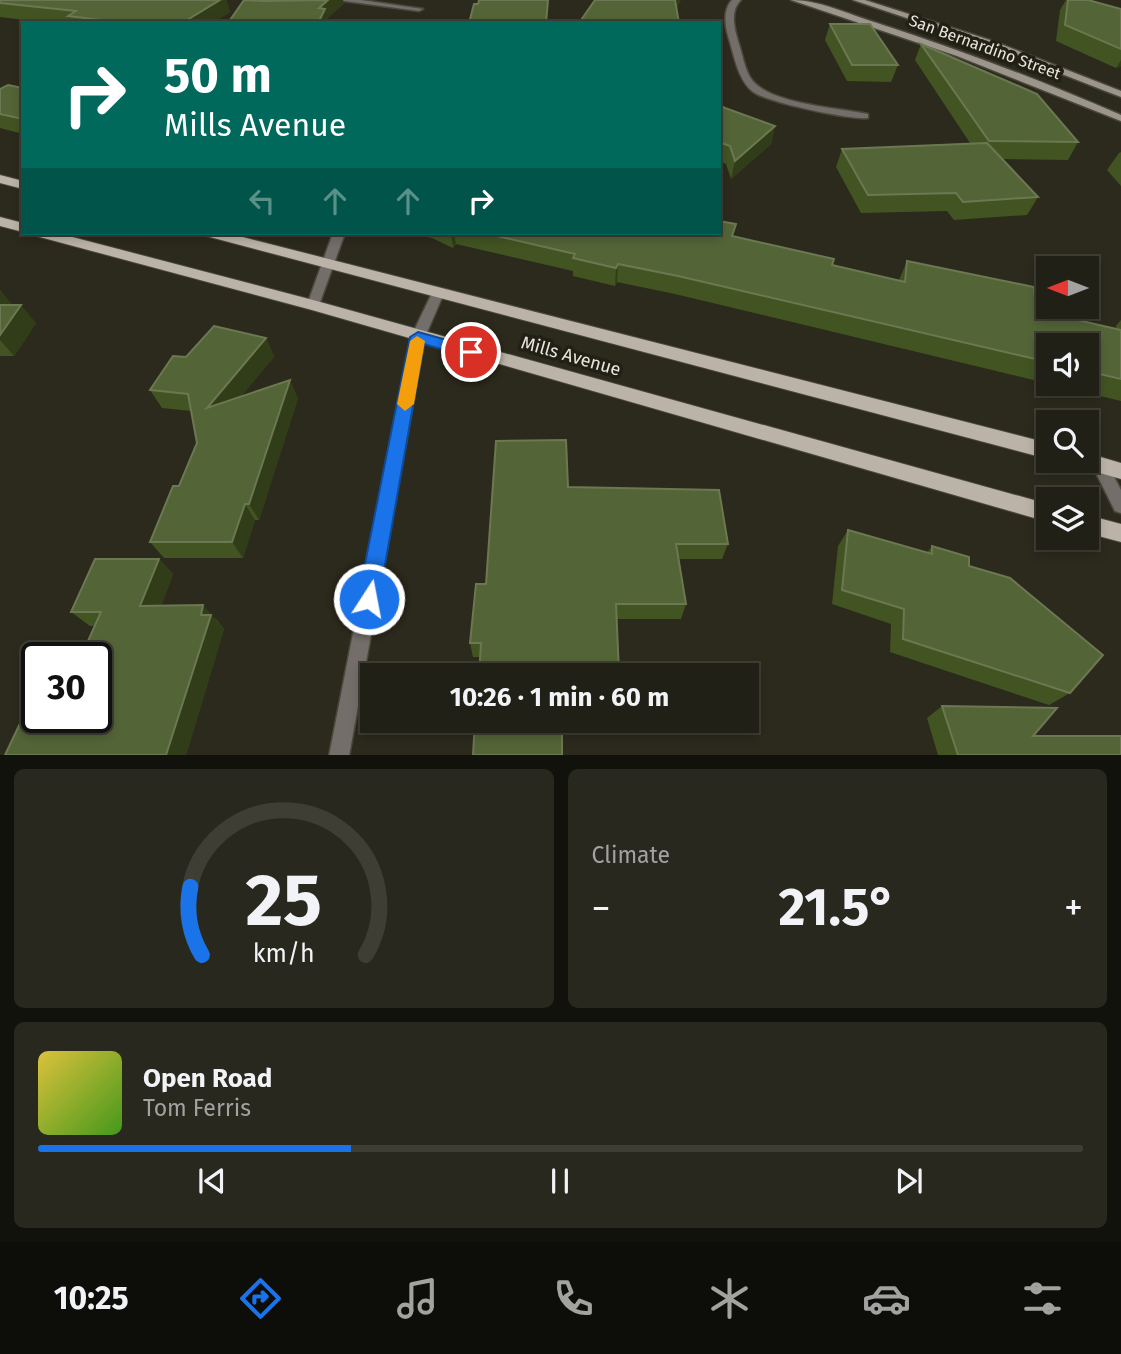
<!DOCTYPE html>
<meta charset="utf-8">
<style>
:root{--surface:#212016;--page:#29281f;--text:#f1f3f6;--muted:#a2a3a1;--line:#3e3e35;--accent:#1a73e8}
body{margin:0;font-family:"Fira Sans",sans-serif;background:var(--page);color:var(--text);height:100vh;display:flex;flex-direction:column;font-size:26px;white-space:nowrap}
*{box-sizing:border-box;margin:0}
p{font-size:23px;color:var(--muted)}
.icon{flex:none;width:38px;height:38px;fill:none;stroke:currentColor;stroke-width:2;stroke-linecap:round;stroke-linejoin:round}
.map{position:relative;height:755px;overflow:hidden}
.drawer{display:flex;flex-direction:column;gap:14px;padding:14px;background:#12120c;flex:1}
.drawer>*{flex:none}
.top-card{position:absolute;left:21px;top:21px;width:700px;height:214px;border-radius:0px;box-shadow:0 4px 10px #0003,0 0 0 2px var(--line);background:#00695c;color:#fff;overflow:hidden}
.needle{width:46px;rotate:270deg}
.controls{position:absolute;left:1036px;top:256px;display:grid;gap:14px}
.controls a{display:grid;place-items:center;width:63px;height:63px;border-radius:0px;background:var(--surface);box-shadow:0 4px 10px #0003,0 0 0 2px var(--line);font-size:35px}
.speed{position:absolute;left:21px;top:642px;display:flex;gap:14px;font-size:35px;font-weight:700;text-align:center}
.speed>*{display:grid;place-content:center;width:91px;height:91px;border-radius:50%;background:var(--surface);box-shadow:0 4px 10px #0003,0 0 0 2px var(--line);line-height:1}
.speed .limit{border:4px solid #111;border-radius:10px;background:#fff;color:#111}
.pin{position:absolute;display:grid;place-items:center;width:60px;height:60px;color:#fff;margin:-30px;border:4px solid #fff;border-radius:50%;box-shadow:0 2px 7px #0007}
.me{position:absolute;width:77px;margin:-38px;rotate:11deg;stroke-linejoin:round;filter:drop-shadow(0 0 5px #0008)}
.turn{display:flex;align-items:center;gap:24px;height:147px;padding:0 28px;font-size:32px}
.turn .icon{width:91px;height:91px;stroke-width:2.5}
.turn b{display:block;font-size:49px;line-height:60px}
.lanes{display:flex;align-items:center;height:66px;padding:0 28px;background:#0003;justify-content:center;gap:35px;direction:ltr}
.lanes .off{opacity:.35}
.big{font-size:52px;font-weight:700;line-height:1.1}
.drawer .tile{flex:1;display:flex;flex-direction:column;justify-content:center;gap:10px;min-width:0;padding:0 24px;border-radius:10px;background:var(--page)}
.drawer .dial{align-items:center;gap:0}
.dial svg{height:182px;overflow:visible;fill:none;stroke:var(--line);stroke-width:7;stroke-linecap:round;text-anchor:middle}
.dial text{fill:var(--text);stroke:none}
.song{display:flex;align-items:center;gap:21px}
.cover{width:84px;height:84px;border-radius:10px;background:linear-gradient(135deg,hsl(50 70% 55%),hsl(100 70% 35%))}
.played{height:7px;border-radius:4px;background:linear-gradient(90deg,var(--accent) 30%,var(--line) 30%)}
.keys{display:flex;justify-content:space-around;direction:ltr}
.heat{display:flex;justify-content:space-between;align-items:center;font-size:38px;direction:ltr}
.drawer .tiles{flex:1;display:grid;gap:14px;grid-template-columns:1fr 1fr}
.tile:last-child{grid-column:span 2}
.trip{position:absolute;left:360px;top:663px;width:399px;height:70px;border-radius:0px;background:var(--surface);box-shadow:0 4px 10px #0003,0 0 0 2px var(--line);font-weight:700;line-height:70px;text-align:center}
.dock{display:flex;height:112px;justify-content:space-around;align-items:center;background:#0d0d09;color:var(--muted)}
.dock .icon{width:49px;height:49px}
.dock .selected{color:var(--accent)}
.dock b{font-size:32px;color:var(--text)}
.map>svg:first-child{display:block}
</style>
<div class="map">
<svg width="1121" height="756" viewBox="0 0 1121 756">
<rect width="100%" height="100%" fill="#2c2a1d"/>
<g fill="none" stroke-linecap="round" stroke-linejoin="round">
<defs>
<g id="street">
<polygon points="337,0 361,0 423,9 419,11"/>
<path d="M732,0H741C730,11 734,27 738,41C742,52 744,67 750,77C765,104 840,108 868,114V118C850,120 765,102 752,91C737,78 734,54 728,36C725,25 723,9 732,0Z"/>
<polygon points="333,233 345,233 319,305 318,308 308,308 307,305"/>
<polygon points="438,289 444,293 425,337 349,756 329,756 411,337 432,293"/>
<polygon points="1100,459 1105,460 1121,490 1121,513 1115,511 1092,465 1095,460"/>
</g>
<g id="secondary">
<path d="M791,0C819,0 848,14 874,22C958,49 1040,80 1121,115V121L957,56Z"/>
<polygon points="853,0 865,0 993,41 1121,91 1121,97 987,45"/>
</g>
<g id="primary">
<polygon points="0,175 23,181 23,189 0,183"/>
<polygon points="0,217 23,223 23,232 0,226"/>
<polygon points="34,233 57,233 313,300 1048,504 1048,522 312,310 36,236"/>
<polygon points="204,233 227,233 1048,443 1048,459 206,236"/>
<polygon points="1087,453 1121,463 1121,479 1075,466 1072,460 1087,460"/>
<polygon points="1087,515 1121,524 1121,542 1087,533"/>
</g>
</defs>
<use href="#street" stroke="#4a483c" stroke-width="3"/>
<use href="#secondary" stroke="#4a483c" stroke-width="3"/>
<use href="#primary" stroke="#4a483c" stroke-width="2"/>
<use href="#street" fill="#736e69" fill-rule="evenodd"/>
<use href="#secondary" fill="#9c958c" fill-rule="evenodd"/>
<use href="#primary" fill="#bcb3a8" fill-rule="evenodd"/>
</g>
<g fill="#425422" fill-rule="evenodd">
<polygon points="0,0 226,0 230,12 212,23 51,23 0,17"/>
<polygon points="1066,0 1088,0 1121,9 1121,66 1116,68 1056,41 1060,10"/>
<polygon points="830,24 898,65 891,82 847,81 825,40"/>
<polygon points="921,44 1078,142 1068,160 1002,159 1038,197 1027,215 954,220 947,211 861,213 836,167 842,149 970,143 915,60"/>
<polygon points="23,88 23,134 0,128 0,89"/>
<polygon points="719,105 775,126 771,144 731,179 726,164 719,161"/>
<polygon points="1121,152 1121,186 1107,170 1119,153"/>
<path d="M408,233H692L733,236L832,265L899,280L907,261L1035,298L1060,316L1116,329V326L1121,320V401L675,294L617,282L615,286L573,276V271L456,244L453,248L432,238ZM1048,345H1087V383H1048Z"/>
<polygon points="0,290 12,305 36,323 14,356 0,356"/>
<polygon points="266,338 274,357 241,396 298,398 259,520 255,520 243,558 164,558 150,542 179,486 197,443 191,411 162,408 150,390 186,357"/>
<polygon points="568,487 728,544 722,559 679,559 686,604 681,619 617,619 618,676 479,676 480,657 473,657 470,643 486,584"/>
<polygon points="848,530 927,553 932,546 969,566 1070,693 1049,705 890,652 891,624 832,604 838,546"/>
<polygon points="159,559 173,574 161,606 216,619 224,629 186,755 96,718 100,662 96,659 96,658 94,658 84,650 95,626 90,626 71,612"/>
<polygon points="942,706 1033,736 1121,755 938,755 927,718"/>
</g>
<g fill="#313d18">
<polygon points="220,0 226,0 230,12 212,23 182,23"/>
<polygon points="328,0 343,0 344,4 328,18 329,23 318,23 319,8"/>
<polygon points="548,0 549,0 547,23 546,23"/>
<polygon points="675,0 681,0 673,16"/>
<polygon points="1121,60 1121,66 1116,68"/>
<polygon points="775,126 771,144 731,179 735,161"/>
<polygon points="451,233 454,233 456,244 453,248"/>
<polygon points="618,264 617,282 615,286 616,268"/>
<polygon points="0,290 13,306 0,323"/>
<polygon points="21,305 36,323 14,356 0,340 0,335"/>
<polygon points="266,338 274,357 218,425 207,408"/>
<polygon points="290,380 298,398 259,520 249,504"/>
<polygon points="245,504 255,520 243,558 232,542"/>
<polygon points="159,559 173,574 156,621 140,606"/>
<polygon points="203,605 224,629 186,755 166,755"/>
</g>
<g fill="#536437" stroke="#6b7851" stroke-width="2">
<polygon points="0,0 220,0 182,23 127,23 68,16 76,11 0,3"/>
<polygon points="244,0 263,1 328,0 319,8 325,9 318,23 228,23"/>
<polygon points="479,0 548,0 546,23 469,23 474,4 478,4"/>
<polygon points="595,0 675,0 679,23 579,23"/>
<polygon points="1068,0 1088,0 1121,9 1121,49 1065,25"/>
<polygon points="830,24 870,24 898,65 852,65"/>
<polygon points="921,44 1037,94 1078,142 989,141"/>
<polygon points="8,85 23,88 23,119 0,114 0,89"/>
<polygon points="719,105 725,108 775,126 735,161 730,146 719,142"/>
<polygon points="987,143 1038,197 963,202 956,193 868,195 842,149"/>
<polygon points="719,221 736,224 732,236 834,259 832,265 905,282 907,261 1034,287 1035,298 1048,301 1048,306 1059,306 1060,316 1121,330 1121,379 1087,371 1087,345 1048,345 1048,362 678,276 618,264 616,268 573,258 575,254 484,233 692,233 696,234 696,233 719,233"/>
<polygon points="0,305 21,305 0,335"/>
<polygon points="214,326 266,338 207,408 290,380 249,504 245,504 232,542 150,542 173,486 179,486 197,443 188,394 150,390 173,356 186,357"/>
<polygon points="566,440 568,487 719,490 728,544 676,544 686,604 616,604 619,673 605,674 605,676 479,676 481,643 470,643 476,584 486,584 496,441"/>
<polygon points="848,530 932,554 932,546 969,557 969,566 1010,578 1103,655 1070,693 903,639 904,609 842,590"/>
<polygon points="95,559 159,559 140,606 203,605 201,615 211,615 166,755 5,755 24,715 37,715 37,718 96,718 96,671 105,650 84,650 101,612 71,612"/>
<polygon points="942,706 1057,708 1033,736 1121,736 1121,755 958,755"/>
<polygon points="475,721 562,721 562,755 473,755"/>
</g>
<polygon fill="#1a73e8" stroke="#114b97" stroke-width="2" points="418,332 476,348 478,352 471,358 424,344 379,599 376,606 369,608 361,606 358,599 410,337"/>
<polygon fill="#f59e0b" points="417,336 425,341 414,404 405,411 397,404 410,341"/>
<g text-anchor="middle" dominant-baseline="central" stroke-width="7" stroke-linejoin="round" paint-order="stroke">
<g font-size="16" fill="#e8e7df" stroke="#222014">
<text transform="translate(985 47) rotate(20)">San Bernardino Street</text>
</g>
<g font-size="18" fill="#e8e7df" stroke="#222014">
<text transform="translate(571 356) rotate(16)">Mills Avenue</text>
</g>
</g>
</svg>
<div class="controls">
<a><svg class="needle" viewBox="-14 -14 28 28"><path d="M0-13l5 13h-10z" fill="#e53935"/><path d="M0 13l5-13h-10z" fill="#a2a3a1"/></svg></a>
<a><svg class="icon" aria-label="sound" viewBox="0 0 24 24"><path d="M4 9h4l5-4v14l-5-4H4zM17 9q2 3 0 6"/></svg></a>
<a><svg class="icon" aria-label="search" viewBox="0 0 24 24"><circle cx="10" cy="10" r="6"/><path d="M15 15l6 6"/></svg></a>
<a><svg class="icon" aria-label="layers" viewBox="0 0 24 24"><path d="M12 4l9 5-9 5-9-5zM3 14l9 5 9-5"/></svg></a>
</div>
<div class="speed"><div class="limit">30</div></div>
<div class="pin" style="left:471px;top:352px;background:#d93025"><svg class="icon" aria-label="arrive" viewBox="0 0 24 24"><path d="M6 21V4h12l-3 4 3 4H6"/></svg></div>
<svg class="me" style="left:369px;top:599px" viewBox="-20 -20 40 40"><circle r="17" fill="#1a73e8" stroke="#fff" stroke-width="3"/><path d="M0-11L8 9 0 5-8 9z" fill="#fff"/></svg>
<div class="trip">10:26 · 1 min · 60 m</div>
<div class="top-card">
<div class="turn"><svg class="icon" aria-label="right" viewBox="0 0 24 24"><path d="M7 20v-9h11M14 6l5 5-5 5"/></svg><div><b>50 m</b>Mills Avenue</div></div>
<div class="lanes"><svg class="icon off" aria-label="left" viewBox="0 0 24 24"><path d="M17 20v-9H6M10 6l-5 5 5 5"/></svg><svg class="icon off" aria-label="ahead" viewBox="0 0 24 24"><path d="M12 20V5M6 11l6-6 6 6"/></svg><svg class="icon off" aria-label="ahead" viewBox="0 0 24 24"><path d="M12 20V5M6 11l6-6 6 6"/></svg><svg class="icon" aria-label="right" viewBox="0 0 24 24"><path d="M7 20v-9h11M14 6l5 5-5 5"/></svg></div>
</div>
</div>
<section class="drawer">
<div class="tiles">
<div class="tile dial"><svg viewBox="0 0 100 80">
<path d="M14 69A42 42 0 1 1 86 69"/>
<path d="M14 69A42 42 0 0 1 9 39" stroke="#1a73e8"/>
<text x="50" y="56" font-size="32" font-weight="700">25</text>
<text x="50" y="72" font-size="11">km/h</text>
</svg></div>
<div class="tile"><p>Climate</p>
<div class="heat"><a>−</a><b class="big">21.5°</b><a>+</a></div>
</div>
<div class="tile">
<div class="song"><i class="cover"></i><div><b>Open Road</b><p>Tom Ferris</p></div></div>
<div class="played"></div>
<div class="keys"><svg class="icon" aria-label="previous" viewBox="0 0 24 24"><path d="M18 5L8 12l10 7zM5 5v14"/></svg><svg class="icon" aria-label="pause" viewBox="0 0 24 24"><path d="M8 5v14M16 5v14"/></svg><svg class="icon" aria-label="next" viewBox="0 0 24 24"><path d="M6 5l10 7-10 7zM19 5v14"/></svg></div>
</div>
</div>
</section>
<nav class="dock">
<b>10:25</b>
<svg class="icon selected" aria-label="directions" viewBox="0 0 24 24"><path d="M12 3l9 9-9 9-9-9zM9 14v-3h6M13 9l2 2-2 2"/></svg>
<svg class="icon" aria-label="music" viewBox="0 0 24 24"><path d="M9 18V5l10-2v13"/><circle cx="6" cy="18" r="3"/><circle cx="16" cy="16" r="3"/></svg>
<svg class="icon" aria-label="phone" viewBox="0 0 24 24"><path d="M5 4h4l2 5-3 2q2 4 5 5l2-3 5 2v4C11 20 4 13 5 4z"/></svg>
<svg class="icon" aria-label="climate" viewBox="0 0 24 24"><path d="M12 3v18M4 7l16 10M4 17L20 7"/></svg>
<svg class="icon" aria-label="car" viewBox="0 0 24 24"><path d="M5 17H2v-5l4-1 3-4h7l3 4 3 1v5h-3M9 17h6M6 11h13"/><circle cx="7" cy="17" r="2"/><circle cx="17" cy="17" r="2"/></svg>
<svg class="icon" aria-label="filters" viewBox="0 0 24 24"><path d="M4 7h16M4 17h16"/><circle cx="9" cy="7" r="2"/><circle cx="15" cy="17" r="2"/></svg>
</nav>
